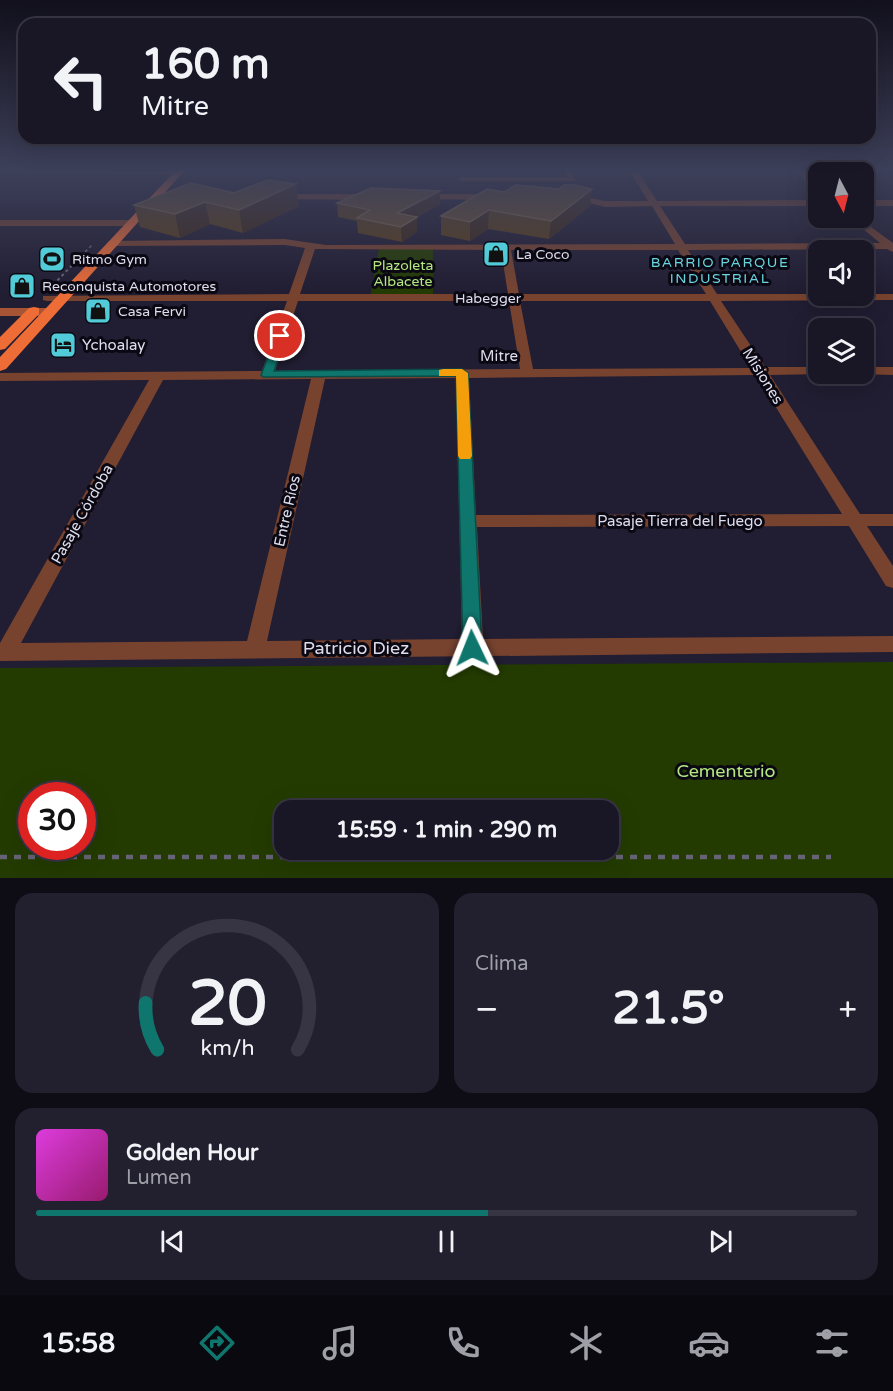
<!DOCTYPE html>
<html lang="es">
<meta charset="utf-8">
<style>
:root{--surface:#191626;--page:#221f2e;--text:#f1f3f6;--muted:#9f9fa7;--line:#373543;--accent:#0f766e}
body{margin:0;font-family:"Varela Round",sans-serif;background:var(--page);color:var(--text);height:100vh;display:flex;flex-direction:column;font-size:22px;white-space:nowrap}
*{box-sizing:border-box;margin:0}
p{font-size:20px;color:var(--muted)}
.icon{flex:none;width:33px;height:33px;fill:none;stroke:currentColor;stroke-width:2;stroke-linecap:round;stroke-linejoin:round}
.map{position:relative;height:878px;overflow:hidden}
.side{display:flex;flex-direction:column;gap:15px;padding:15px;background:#0e0c15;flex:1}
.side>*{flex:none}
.hud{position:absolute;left:18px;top:18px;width:858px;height:126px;border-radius:18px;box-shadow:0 6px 24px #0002,0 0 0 2px var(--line);background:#191626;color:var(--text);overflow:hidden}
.needle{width:39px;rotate:173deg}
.tools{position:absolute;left:808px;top:162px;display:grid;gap:12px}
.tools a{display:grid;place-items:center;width:66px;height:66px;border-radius:12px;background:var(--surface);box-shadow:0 6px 24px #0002,0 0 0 2px var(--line);font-size:30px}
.speed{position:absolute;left:18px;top:782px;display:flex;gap:12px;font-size:30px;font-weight:700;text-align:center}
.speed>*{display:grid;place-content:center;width:78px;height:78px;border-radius:50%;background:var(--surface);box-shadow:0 6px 24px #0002,0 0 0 2px var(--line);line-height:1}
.speed .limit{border:9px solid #d22;background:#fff;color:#111}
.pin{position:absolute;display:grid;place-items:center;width:51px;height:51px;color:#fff;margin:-26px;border:3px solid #fff;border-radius:50%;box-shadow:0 2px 6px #0007}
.me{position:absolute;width:66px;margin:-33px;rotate:358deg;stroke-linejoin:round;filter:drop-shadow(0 0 4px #0008)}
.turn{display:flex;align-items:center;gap:21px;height:126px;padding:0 24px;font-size:27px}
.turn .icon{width:78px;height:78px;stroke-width:2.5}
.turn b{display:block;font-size:42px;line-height:51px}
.big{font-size:45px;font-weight:700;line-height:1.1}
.side .card{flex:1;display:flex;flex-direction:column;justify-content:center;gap:9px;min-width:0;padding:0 21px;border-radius:18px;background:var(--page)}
.side .dial{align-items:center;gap:0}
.dial svg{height:156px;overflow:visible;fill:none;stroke:var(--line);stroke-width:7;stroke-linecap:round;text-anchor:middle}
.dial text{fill:var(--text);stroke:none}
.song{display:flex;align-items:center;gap:18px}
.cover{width:72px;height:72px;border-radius:9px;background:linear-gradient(135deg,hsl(300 70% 55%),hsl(320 70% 35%))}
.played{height:6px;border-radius:3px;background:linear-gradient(90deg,var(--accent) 55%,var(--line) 55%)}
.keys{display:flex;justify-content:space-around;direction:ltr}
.heat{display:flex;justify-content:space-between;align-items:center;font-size:33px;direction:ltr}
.side .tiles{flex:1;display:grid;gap:15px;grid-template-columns:1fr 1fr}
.card:last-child{grid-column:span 2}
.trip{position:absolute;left:274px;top:800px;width:345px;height:60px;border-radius:18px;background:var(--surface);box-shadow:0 6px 24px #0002,0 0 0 2px var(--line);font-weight:700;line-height:60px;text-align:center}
.tab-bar{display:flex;height:96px;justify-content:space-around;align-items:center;background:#0a090f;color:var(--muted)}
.tab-bar .icon{width:42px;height:42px}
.tab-bar .on{color:var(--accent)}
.tab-bar b{font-size:27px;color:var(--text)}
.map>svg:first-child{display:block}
</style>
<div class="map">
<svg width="893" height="878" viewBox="0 0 893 878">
<rect width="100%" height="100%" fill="#211d32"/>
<g fill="#233b00" fill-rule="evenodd">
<polygon points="379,248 433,248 433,298 370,298"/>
<path d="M893,662V878H0V668ZM32,795H82V846H32ZM285,810H609V849H285Z"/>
</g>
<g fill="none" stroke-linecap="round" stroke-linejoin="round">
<polyline stroke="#676376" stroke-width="1.5" stroke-dasharray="3 3" stroke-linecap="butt" points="85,252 93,244"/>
<polyline stroke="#676376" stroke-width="2" stroke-dasharray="3 3" stroke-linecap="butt" points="49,289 87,250"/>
<polyline stroke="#676376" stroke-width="4.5" stroke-dasharray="7 7" stroke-linecap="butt" points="0,857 831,857"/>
<g fill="#77432f" fill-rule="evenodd">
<polygon points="0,170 183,170 184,172 180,174 0,173"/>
<polygon points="564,170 572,170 575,181 462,181 458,179 462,177 567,177"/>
<path d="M629,170H637L657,201L819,200V206H660L685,244L880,243L850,218H859L893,243V252L887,249L688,250L717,294H893V300L721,301L765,367H819V374H824L770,375L860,514H893V526H867L893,566V588L886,586L849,526L477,527L483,639L893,636V652L0,661V643L149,380L0,381V373L262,371L287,301H47L43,300V296L289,294L305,248L285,245L112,246L107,243L109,241L285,239L326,245L675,244L652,206L605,207L567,197L571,194L605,201H648ZM315,249L501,250L508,294H300ZM511,250H678L706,294H519ZM298,301H509L520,369L275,371ZM520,301H710L751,368L533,369ZM756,375L842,514L476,515L469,378ZM456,378L462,639L267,641L325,379ZM311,379L247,641L21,643L163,380Z"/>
<polygon points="793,170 802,170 819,185 819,191"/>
<polygon points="277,194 370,194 374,197 370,200 274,199 274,195"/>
<polygon points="421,194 493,194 497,197 493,200 418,199 417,197"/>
<rect x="864" y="200" width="29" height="6"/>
<polygon points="0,220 131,220 136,223 131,226 0,226"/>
<polygon points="864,367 893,367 893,375 859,374 864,374"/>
</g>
<polygon fill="#a75434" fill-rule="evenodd" points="0,308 50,308 57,312 50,316 0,316"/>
<g fill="#ee6c36" fill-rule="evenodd">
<polygon points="176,170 185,170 6,369 0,371 0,357"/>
<polygon points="34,307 39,308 39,314 5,349 0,350 0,337 29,308"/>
</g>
</g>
<g fill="#5b3f1a">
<polygon points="592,189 590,206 549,239 488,229 470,241 441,235 441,216 504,192"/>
<polygon points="234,193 299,206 243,233 210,224 180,238 140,227 134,205"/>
<polygon points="337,203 440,204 417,217 417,232 402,242 358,233 357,221 338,217"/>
</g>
<g fill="#3e2a1a">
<polygon points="296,184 299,206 243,233 239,210"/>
<polygon points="592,189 590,206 549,239 551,221"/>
<polygon points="440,191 440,204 399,226 397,213"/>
<polygon points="205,202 210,224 180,238 175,214"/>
<polygon points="489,210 488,229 470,241 470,222"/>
<polygon points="417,217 417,232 402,242 401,227"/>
</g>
<g fill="#695030" stroke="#7c664e" stroke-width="1.5">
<polygon points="268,180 296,184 239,210 205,202 175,214 134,205 191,183 234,193"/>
<polygon points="516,185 559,189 564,185 575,185 592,189 551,221 489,210 470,222 441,216 487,189 504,192"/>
<polygon points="371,188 440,191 397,213 417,217 401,227 357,218 370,210 337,203"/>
</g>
<linearGradient id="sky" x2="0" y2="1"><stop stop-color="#12101c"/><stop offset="0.58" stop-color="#3d405a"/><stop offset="1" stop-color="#3d405a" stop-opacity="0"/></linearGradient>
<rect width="893" height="293" fill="url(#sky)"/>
<polygon fill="#0f766e" stroke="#0a4d48" stroke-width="1.5" points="277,334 286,336 274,371 462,369 468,373 482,648 479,653 472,655 466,653 463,648 456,376 263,377 261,375"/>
<polygon fill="#f59e0b" points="443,369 462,369 468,373 472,456 470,459 460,459 458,456 456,376 439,376 439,370"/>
<defs>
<symbol id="shop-square" viewBox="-11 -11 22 22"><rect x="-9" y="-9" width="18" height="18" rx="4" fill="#52cbd9" stroke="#0a0812"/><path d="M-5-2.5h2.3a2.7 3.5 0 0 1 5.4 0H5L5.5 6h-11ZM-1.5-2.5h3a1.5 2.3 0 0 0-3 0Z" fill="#111"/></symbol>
<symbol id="stadium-square" viewBox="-11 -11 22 22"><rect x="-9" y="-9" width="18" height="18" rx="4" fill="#52cbd9" stroke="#0a0812"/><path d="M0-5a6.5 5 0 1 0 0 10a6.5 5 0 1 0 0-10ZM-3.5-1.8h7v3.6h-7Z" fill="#111"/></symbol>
<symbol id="hotel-square" viewBox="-11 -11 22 22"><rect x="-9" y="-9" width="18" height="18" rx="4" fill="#52cbd9" stroke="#0a0812"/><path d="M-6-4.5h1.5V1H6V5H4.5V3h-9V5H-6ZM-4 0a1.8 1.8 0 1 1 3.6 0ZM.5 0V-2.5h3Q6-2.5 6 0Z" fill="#111"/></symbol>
</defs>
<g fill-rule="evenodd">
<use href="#shop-square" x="481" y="239" width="30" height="30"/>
<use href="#stadium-square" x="37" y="244" width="30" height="30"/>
<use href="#shop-square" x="7" y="271" width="30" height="30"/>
<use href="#shop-square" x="83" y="296" width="30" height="30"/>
<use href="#hotel-square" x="48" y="330" width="30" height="30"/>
</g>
<g text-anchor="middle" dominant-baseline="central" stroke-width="6" stroke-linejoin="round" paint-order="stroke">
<g font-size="14" fill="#dfddec" stroke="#0a0812" text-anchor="start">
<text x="516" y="254">La Coco</text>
<text x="72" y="259">Ritmo Gym</text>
<text x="42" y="286">Reconquista Automotores</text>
<text x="118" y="311">Casa Fervi</text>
</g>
<g font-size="14" letter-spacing="1.5" fill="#6ad5e1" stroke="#0a0812">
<text x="720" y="262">BARRIO PARQUE<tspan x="720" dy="16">INDUSTRIAL</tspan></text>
</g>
<g font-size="14" fill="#b4e77f" stroke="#0a0812">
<text x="403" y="265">Plazoleta<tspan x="403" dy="16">Albacete</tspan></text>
</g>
<g font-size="14" fill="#dfddec" stroke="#0a0812">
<text x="488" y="298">Habegger</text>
</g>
<g font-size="15" fill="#dfddec" stroke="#0a0812" text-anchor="start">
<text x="82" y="345">Ychoalay</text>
</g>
<g font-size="15" fill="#dfddec" stroke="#0a0812">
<text x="499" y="356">Mitre</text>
<text transform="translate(763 376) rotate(58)">Misiones</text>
<text transform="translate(287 511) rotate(-77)">Entre Ríos</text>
<text transform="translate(82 514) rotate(-61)">Pasaje Córdoba</text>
<text x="680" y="521">Pasaje Tierra del Fuego</text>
</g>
<g font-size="18" fill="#dfddec" stroke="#0a0812">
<text x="356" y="648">Patricio Diez</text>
</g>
<g font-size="18" fill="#b4e77f" stroke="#0a0812">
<text x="726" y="771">Cementerio</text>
</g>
</g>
</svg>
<div class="tools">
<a><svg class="needle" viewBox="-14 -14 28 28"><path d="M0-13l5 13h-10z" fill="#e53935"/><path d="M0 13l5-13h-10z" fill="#9f9fa7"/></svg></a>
<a><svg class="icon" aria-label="sound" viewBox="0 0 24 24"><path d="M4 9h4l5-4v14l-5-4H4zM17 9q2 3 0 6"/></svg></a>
<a><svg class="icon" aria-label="layers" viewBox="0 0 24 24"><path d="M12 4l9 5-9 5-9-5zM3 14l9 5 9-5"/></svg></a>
</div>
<div class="speed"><div class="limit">30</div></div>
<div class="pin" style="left:280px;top:336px;background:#d93025"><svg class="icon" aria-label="arrive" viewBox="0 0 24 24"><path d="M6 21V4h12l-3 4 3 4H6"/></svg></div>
<svg class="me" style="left:472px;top:648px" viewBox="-20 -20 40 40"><path d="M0-17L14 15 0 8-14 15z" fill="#0f766e" stroke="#fff" stroke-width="4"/></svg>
<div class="trip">15:59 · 1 min · 290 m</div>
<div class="hud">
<div class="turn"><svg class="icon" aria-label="left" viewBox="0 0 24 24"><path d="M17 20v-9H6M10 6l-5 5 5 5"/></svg><div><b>160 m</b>Mitre</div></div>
</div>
</div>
<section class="side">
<div class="tiles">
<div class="card dial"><svg viewBox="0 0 100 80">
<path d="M14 69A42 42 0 1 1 86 69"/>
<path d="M14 69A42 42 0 0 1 8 45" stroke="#0f766e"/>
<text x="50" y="56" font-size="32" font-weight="700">20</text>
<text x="50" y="72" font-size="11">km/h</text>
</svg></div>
<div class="card"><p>Clima</p>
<div class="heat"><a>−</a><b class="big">21.5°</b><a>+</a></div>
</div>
<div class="card">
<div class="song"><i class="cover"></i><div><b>Golden Hour</b><p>Lumen</p></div></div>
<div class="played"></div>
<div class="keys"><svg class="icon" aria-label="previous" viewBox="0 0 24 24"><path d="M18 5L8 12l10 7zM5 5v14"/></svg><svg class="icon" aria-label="pause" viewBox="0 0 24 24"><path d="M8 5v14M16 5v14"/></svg><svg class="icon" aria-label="next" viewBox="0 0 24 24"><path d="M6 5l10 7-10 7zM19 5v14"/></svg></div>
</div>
</div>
</section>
<nav class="tab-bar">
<b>15:58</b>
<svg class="icon on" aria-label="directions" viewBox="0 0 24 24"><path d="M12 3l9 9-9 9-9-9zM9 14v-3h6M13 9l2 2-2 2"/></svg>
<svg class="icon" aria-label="music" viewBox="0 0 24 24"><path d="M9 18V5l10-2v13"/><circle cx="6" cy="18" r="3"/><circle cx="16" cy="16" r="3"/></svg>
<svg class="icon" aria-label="phone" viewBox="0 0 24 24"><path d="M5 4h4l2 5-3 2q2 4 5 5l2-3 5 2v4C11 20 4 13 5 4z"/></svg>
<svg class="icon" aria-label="climate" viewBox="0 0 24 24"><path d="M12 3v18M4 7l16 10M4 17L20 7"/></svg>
<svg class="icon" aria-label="car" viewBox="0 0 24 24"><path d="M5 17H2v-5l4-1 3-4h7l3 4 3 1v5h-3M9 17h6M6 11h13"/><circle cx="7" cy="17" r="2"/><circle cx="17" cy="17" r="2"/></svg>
<svg class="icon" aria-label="filters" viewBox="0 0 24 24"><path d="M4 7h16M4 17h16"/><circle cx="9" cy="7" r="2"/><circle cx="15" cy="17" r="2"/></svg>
</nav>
